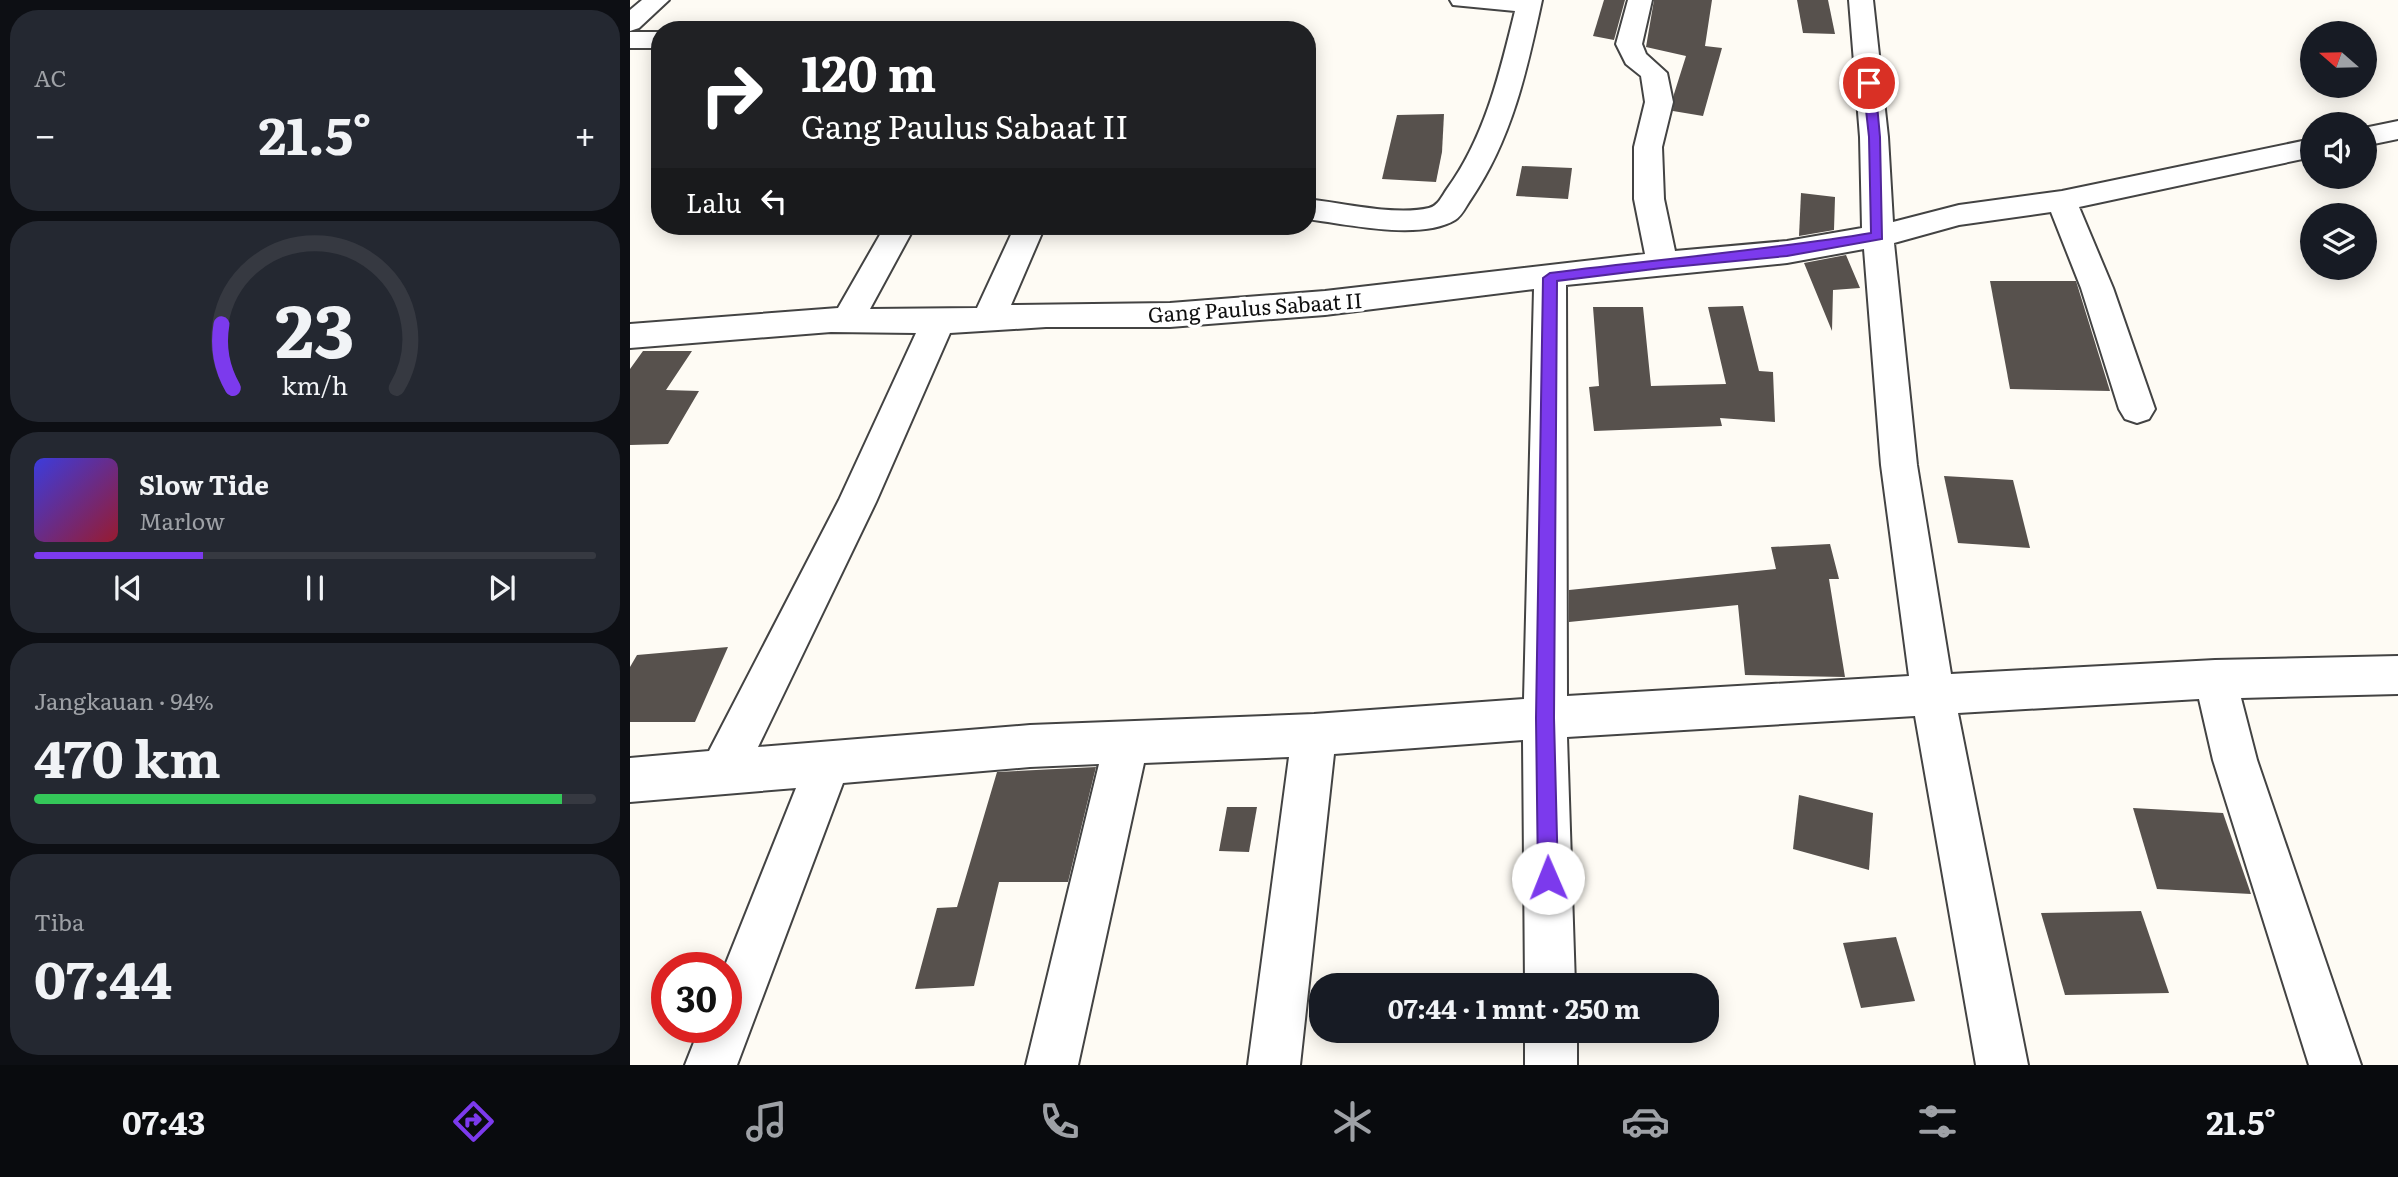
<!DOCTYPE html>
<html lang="id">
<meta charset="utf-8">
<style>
:root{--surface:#171b24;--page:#242831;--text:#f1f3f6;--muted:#9ea1a6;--line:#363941;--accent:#7c3aed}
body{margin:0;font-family:Literata,serif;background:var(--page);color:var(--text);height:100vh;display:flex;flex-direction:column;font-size:26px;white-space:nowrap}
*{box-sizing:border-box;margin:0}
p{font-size:23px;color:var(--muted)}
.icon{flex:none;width:38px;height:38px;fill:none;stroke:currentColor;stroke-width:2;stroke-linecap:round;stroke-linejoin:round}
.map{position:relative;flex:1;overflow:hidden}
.details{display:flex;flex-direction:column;gap:10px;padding:10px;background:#0d0f14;width:630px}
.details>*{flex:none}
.guide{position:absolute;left:21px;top:21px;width:665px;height:214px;border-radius:28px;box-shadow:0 4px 18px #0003;background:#202124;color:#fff;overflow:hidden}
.needle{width:46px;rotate:290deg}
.controls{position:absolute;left:1670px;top:21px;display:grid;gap:14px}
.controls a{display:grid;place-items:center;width:77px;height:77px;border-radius:50%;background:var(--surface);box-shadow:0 4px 18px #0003;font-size:35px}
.speed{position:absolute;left:21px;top:952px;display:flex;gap:14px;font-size:35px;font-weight:700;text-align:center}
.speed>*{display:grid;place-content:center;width:91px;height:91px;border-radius:50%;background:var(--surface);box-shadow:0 4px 18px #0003;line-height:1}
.speed .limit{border:10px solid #d22;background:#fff;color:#111}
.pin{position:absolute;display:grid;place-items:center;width:60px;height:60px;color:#fff;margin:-30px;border:4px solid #fff;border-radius:50%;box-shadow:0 2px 7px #0007}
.me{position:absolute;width:77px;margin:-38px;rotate:359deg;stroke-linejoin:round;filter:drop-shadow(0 0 5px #0008)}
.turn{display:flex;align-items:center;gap:24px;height:147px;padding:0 35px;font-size:32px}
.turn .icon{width:91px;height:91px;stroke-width:2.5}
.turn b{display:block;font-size:49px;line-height:60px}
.then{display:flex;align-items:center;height:66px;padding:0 35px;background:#0003;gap:14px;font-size:26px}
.big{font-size:52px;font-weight:700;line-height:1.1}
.details .tile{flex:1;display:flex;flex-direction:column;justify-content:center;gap:10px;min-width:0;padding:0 24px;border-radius:28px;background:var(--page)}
.details .dial{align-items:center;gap:0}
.dial svg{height:182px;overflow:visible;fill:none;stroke:var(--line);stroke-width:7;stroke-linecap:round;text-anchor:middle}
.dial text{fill:var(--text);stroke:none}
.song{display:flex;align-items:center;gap:21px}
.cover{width:84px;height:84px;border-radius:10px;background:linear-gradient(135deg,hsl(240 70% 55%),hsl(350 70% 35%))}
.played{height:7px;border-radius:4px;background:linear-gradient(90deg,var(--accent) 30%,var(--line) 30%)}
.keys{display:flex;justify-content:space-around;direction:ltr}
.heat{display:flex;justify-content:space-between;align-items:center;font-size:38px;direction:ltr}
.charge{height:10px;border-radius:5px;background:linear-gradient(90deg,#34c759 94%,var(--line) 0)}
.trip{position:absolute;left:679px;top:973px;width:410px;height:70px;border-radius:28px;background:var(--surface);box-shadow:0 4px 18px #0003;font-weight:700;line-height:70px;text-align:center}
.menu{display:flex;height:112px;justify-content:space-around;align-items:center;background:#090b0e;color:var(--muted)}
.menu .icon{width:49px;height:49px}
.menu .active{color:var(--accent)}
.menu b{font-size:32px;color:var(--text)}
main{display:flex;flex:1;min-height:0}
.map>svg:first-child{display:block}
</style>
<main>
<section class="details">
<div class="tile"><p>AC</p>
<div class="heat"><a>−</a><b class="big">21.5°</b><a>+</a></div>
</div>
<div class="tile dial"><svg viewBox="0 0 100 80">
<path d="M14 69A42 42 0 1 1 86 69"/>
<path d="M14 69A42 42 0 0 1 9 41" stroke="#7c3aed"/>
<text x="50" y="56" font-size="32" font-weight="700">23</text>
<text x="50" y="72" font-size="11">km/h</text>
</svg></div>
<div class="tile">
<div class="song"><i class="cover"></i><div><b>Slow Tide</b><p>Marlow</p></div></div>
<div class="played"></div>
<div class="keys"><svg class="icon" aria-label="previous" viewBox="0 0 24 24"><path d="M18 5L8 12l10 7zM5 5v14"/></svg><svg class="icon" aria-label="pause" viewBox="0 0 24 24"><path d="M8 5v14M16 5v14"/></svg><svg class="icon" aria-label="next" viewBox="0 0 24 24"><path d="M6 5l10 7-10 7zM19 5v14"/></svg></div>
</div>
<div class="tile"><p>Jangkauan · 94%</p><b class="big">470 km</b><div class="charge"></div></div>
<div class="tile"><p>Tiba</p><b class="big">07:44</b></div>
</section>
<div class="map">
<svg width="1768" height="1065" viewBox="0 0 1768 1065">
<rect width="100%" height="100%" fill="#fefbf4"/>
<g fill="#57514d">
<polygon points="974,0 995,0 984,40 963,36"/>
<polygon points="1024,0 1082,0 1075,46 1092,48 1073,116 1043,111 1044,94 1056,56 1016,47"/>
<polygon points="1167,0 1198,0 1205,34 1173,33"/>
<polygon points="814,114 812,152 806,182 752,179 767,115"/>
<polygon points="892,166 942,168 938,199 886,196"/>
<polygon points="1171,193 1205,197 1204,230 1169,236"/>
<polygon points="1216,255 1230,288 1203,290 1202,331 1174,263"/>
<polygon points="1360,281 1446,281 1480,391 1380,389"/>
<polygon points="1113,306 1129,371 1143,372 1145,422 1090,418 1092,426 964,431 959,387 969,386 963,307 1013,307 1021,386 1096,384 1078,307"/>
<polygon points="13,351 62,351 36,390 69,391 38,444 0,445 0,369"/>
<polygon points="1314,476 1383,480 1400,548 1328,543"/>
<polygon points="1200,544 1209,579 1199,579 1215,677 1115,675 1108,605 939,622 939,590 1146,569 1141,547"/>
<polygon points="98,647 65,722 0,722 0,667 7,655"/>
<polygon points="466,767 438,882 369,882 344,986 285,989 307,908 327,907 367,772"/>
<polygon points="1169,795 1243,813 1239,870 1163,849"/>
<polygon points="597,807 627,807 619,852 589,851"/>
<polygon points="1503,808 1593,813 1621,894 1527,889"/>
<polygon points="1511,911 1539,993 1435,995 1411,913"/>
<polygon points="1266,937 1285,1001 1231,1008 1213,943"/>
</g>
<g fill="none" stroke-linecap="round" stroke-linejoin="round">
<defs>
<g id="minor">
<polygon points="12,0 39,0 9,28 0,31 0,10"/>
<path d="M820,0H912C897,70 882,139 841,199C836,206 832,216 825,220C790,241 716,224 677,219V199C713,203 765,216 799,208C808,206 812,196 817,189C855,137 870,72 885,11L823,5Z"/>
<path d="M998,0H1022L1012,44L1016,54L1037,73L1043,102L1032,147L1034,199L1045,251L1157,241L1232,228L1230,137L1219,0H1243L1258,137L1263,222L1329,205L1432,191L1682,139V157L1449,207L1483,288L1525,409L1519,419L1507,423L1495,419L1489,409L1451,288L1421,212L1329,225L1264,243L1287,465L1321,674L1585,660L1768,656V694L1611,698L1627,760L1731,1065H1679L1583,760L1569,699L1328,713L1398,1065H1346L1285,716L937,737L945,985H895L893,740L704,754L670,1065H618L659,757L514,763L448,1065H396L469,764L400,767L213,783L107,1065H55L70,1027H96V968H94L166,788L0,802V758L79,751L209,500L286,333L201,332L0,348V324L208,308L255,226H285L240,309L347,308L385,226H415L381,305L540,303L695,291L1015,254L1004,199V147L1015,102L1011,76L996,64L986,44ZM1234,249L1251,465L1279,676L937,696L936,285L1157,263ZM904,289L894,699L684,714L400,725L128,747L246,502L320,333L416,327H540L695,315Z"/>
<rect x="0" y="32" width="30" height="16"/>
<polygon points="1768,121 1768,139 1734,146 1734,128"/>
<rect x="895" y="1031" width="52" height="34"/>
</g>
</defs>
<use href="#minor" stroke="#434343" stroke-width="4"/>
<use href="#minor" fill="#fff" fill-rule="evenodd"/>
</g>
<path fill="#7c3aed" stroke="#51269a" stroke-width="2" d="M1239,80L1245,83L1250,137L1252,239L1157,256L1032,268L927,281L924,718L928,878L925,885L918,888L911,885L908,878L906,718L913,278L920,273C1027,259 1135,251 1241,233L1239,137L1233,83Z"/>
<g text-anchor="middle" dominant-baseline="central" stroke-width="7" stroke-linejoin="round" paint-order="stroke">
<g font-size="21" fill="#101010" stroke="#fff">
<text transform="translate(625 306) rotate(-4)">Gang Paulus Sabaat II</text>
</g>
</g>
</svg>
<div class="controls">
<a><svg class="needle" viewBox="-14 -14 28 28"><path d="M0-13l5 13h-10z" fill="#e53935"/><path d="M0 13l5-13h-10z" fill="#9ea1a6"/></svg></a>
<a><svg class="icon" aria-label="sound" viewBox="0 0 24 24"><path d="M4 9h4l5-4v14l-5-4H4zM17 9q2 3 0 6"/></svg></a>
<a><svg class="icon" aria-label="layers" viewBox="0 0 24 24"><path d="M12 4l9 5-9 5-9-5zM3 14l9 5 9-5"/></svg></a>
</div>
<div class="speed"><div class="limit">30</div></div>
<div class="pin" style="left:1239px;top:83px;background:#d93025"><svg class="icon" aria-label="arrive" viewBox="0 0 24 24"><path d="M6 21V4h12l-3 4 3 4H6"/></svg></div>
<svg class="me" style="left:918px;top:878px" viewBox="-20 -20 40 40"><circle r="19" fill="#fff"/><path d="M0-13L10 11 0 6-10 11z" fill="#7c3aed"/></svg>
<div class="trip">07:44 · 1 mnt · 250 m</div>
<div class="guide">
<div class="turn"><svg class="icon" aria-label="right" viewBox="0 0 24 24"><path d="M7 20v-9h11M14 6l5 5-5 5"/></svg><div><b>120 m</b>Gang Paulus Sabaat II</div></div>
<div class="then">Lalu<svg class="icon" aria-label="left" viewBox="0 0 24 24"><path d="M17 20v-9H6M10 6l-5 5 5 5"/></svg></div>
</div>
</div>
</main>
<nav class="menu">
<b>07:43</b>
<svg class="icon active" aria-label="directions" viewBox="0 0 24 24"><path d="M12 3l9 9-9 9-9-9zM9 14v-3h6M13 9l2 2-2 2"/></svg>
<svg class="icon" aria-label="music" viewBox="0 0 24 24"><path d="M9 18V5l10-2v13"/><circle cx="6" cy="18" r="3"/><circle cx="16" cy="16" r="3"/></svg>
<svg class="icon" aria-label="phone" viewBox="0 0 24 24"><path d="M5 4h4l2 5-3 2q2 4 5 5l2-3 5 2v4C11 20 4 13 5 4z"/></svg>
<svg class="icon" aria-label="climate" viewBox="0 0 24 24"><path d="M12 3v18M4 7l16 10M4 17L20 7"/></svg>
<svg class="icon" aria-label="car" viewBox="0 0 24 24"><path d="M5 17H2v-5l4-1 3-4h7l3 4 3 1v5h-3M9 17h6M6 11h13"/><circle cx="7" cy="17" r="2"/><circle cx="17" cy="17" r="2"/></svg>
<svg class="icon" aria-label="filters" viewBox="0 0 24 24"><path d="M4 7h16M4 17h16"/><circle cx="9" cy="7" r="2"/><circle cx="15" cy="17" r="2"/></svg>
<b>21.5°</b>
</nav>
